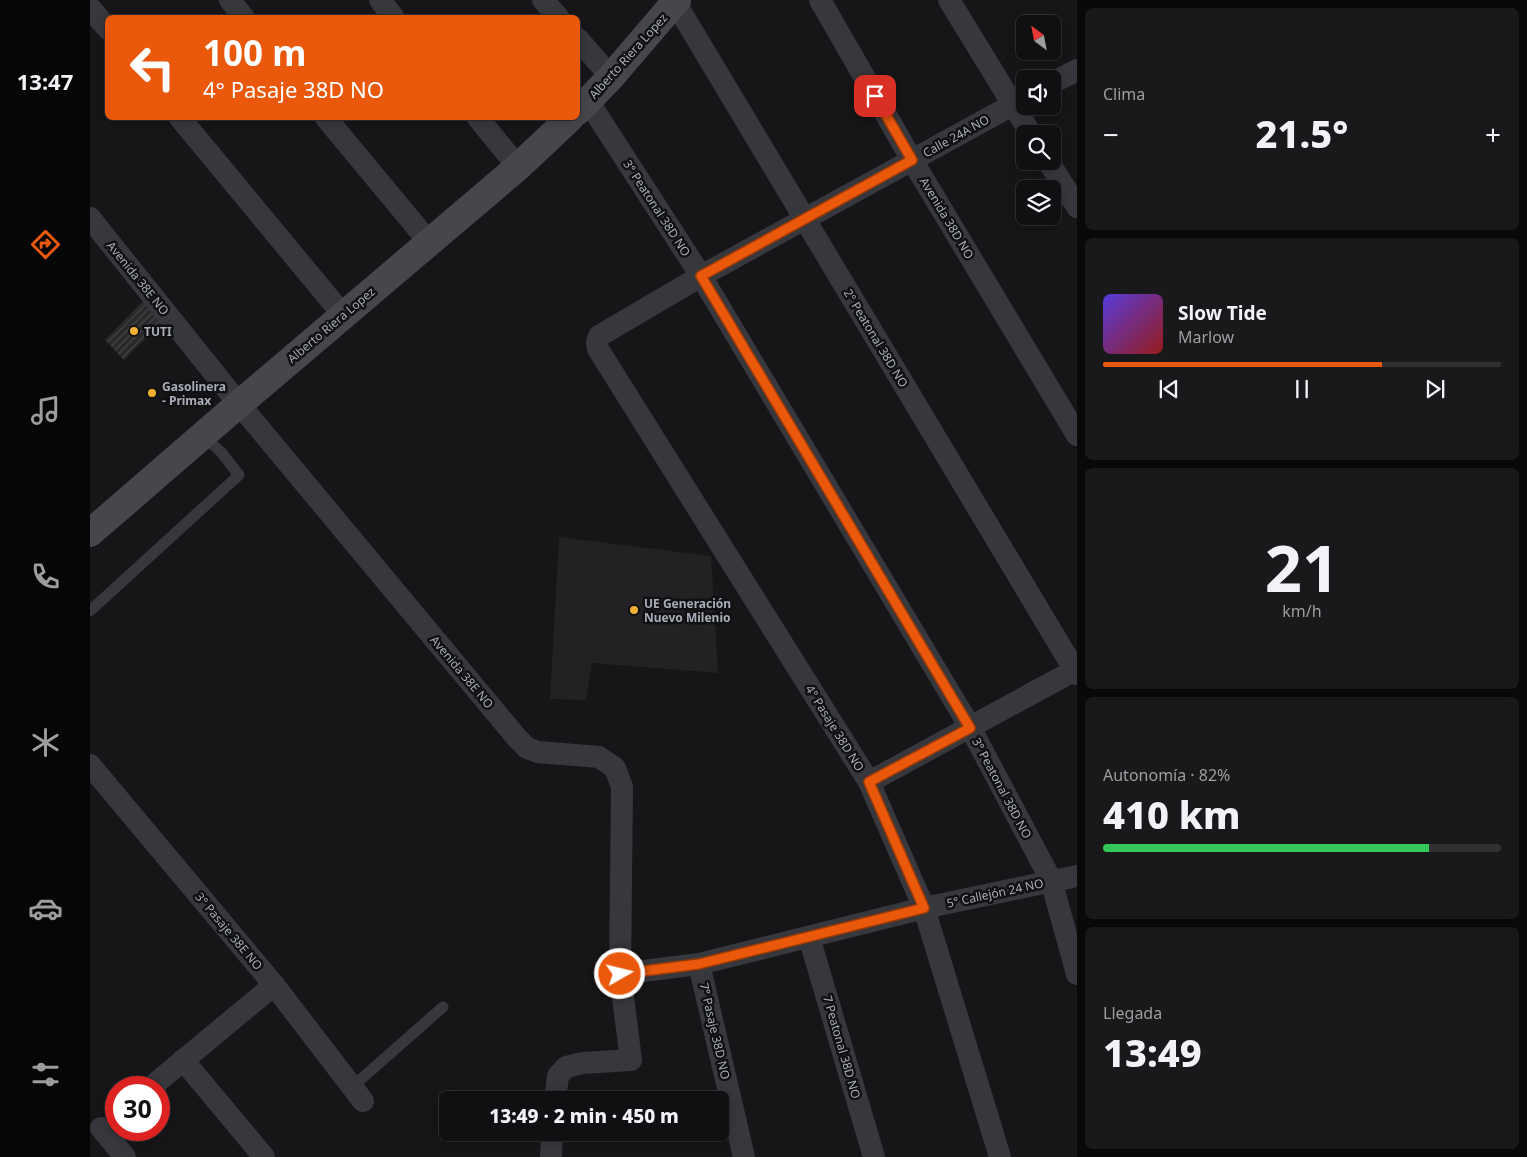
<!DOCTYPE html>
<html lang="es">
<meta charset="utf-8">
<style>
:root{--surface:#101012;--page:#19191b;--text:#f1f3f6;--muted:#9c9d9f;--line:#303032;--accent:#ea580c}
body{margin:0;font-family:"Noto Sans",sans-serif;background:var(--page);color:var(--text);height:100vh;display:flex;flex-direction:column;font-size:19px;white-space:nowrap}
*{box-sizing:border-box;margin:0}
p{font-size:16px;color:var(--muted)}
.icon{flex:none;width:28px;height:28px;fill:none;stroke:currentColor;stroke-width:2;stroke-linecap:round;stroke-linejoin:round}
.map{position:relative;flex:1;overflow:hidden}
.drawer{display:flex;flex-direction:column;gap:8px;padding:8px;background:#09090a;width:450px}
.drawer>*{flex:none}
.hud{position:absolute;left:15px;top:15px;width:475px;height:105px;border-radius:8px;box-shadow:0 2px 12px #0003,0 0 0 1px var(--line);background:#ea580c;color:#fff;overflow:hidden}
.needle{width:32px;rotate:328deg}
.tools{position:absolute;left:926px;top:15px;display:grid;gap:10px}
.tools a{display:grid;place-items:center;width:45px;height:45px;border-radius:8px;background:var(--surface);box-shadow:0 2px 12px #0003,0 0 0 1px var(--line);font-size:25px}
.speed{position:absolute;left:15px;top:1076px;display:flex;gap:10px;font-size:25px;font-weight:700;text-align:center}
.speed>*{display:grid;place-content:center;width:65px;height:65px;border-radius:50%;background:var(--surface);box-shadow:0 2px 12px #0003,0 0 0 1px var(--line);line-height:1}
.speed .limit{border:8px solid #d22;background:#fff;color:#111}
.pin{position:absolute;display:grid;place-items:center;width:42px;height:42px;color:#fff;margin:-21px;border-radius:10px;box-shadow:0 2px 8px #0006}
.me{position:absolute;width:55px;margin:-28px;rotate:82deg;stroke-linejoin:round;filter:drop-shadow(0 0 4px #0008)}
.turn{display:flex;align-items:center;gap:18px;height:105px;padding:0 15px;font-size:22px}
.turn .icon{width:65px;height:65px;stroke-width:2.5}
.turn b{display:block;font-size:35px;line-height:42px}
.big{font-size:38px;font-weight:800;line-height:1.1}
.drawer .widget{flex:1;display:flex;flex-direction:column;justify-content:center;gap:8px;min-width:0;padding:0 18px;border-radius:8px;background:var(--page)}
.drawer .dial{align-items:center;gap:0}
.dial b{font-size:65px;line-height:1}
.song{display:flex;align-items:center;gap:15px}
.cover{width:60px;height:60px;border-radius:8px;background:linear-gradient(135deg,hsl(250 70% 55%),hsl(0 70% 35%))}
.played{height:5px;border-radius:2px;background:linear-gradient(90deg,var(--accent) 70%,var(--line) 70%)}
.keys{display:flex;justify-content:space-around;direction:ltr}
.heat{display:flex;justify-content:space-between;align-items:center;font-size:28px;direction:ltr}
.charge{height:8px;border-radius:4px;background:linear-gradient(90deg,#34c759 82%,var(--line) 0)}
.trip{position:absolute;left:349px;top:1091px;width:290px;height:50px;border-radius:8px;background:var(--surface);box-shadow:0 2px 12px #0003,0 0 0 1px var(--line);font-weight:800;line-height:50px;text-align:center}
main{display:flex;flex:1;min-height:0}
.tabs{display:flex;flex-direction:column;width:90px;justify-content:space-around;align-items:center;background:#060607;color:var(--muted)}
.tabs .icon{width:35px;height:35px}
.tabs .on{color:var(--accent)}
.tabs b{font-size:22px;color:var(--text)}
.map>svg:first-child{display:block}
</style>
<main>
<nav class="tabs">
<b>13:47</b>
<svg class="icon on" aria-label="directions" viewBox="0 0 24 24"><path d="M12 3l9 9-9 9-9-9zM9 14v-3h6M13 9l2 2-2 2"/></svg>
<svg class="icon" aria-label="music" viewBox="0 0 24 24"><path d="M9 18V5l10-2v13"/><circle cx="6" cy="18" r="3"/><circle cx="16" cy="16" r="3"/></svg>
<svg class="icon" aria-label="phone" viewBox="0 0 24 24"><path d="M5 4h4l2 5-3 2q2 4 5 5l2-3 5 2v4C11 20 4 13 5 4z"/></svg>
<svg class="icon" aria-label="climate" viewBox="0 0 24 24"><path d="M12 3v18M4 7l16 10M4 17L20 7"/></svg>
<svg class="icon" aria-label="car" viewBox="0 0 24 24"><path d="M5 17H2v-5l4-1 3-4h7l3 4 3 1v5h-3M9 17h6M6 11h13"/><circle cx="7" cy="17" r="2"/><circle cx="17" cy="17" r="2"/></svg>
<svg class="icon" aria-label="filters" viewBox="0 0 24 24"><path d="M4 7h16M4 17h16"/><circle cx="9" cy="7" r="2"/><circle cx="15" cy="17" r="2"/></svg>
</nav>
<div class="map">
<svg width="987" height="1157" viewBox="0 0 987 1157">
<defs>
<pattern id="building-hatch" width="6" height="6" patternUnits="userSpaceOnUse" patternTransform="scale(1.25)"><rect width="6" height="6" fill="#29292c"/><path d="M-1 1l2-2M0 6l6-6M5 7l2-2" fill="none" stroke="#454548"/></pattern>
</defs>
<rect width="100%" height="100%" fill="#161618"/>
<polygon fill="#222225" points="469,537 621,556 628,673 502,663 496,700 460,699"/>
<polygon fill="url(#building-hatch)" points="56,298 72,322 34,360 15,340"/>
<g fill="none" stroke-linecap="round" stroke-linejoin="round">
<g stroke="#37383d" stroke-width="11">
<polyline points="0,611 149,475 131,452 112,435"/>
<polyline points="262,1087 353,1007"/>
</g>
<g stroke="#37383d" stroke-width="22">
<polyline points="140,0 154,18"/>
<polyline points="290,0 304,18"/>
<polyline points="453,0 469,18"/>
<polyline points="730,0 822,160 987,435"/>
<polyline points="859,0 941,134"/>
<polyline points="585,2 987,674"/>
<polyline points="0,8 18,29"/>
<polyline points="488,39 521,77"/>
<polyline points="962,83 987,70"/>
<polyline points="498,101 611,276 880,727 961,880 987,974"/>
<polyline points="90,118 253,315"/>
<polyline points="236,118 339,242"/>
<polyline points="388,118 428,167"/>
<polyline points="958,161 987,207"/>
<polyline points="0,218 149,404 427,738 437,748 448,752 509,757 525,768 532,787 530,974 541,1060 493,1063 476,1067 468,1076 465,1100"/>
<polyline points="0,765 184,985 273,1101"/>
<polyline points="779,782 987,669"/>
<polyline points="719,937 784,1157"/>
<polyline points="609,964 654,1157"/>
<polyline points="530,974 609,964 834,908 987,876"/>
<polyline points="93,1060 174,1157"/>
<polyline points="60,1088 184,985"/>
<polyline points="11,1128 35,1157"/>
<polyline points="461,1157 462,1132"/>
<polyline points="910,1157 834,908 779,782 508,349 507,342 509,336 611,276 935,98"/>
</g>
<g stroke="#45474d" stroke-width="28">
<polyline points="488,111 521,77 587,0"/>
<polyline points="0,533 149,404 428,167 480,118"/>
</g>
</g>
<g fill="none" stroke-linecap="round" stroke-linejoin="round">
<defs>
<polyline id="route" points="530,974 609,964 834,908 779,782 880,728 611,276 822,160 785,96"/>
</defs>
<use href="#route" stroke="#983908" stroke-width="12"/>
<use href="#route" stroke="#ea580c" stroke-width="9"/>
</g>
<g fill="#f2b134" stroke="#111113" stroke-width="2">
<circle cx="44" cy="331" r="5"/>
<circle cx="62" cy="393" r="5"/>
<circle cx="544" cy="610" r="5"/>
</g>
<g text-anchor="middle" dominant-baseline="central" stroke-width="5" stroke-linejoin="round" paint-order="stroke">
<g font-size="12" fill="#a8adb8" stroke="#111113">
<text transform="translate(538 56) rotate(-48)">Alberto Riera Lopez</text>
<text transform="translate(866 136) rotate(-29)">Calle 24A NO</text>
<text transform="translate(567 208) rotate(57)">3° Peatonal 38D NO</text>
<text transform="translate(857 218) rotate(59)">Avenida 38D NO</text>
<text transform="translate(48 278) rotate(51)">Avenida 38E NO</text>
<text transform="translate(241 325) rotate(-40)">Alberto Riera Lopez</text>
<text transform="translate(786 338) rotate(59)">2° Peatonal 38D NO</text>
<text transform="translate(372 672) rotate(50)">Avenida 38E NO</text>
<text transform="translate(745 728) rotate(58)">4° Pasaje 38D NO</text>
<text transform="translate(912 788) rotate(62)">3° Peatonal 38D NO</text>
<text transform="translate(905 893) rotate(-12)">5° Callejón 24 NO</text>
<text transform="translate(139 931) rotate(50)">3° Pasaje 38E NO</text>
<text transform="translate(625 1031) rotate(77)">7° Pasaje 38D NO</text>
<text transform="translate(752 1047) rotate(74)">7 Peatonal 38D NO</text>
</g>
<g font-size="12" font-weight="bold" fill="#a8adb8" stroke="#111113" text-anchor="start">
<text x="54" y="331">TUTI</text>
<text x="72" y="386">Gasolinera<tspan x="72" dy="14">- Primax</tspan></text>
<text x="554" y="603">UE Generación<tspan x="554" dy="14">Nuevo Milenio</tspan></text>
</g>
</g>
</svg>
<div class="tools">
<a><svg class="needle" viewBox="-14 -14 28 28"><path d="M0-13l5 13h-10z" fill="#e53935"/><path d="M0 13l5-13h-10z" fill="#9c9d9f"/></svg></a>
<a><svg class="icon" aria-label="sound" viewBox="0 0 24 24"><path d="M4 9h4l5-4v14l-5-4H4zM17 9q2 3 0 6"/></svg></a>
<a><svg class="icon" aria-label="search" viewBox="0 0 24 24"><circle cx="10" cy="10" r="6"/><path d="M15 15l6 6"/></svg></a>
<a><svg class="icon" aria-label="layers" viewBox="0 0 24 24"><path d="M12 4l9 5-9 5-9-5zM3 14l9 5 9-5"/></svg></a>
</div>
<div class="speed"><div class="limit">30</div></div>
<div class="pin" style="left:785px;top:96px;background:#d93025"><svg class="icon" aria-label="arrive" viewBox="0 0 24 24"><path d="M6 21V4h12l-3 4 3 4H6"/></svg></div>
<svg class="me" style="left:530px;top:974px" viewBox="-20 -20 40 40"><circle r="17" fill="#ea580c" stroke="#fff" stroke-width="3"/><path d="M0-11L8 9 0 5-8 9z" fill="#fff"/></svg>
<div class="trip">13:49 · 2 min · 450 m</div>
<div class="hud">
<div class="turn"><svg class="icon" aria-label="left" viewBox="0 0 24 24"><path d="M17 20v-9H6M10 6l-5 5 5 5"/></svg><div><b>100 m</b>4° Pasaje 38D NO</div></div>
</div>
</div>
<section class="drawer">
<div class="widget"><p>Clima</p>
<div class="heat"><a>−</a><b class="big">21.5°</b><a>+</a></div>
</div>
<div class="widget">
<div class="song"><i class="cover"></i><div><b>Slow Tide</b><p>Marlow</p></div></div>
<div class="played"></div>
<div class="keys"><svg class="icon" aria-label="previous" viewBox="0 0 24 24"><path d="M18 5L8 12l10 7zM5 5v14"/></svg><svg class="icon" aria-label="pause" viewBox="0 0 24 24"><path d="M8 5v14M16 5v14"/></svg><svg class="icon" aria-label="next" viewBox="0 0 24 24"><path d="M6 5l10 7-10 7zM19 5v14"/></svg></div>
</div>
<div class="widget dial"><b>21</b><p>km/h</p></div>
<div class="widget"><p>Autonomía · 82%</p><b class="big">410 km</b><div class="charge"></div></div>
<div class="widget"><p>Llegada</p><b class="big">13:49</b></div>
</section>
</main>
